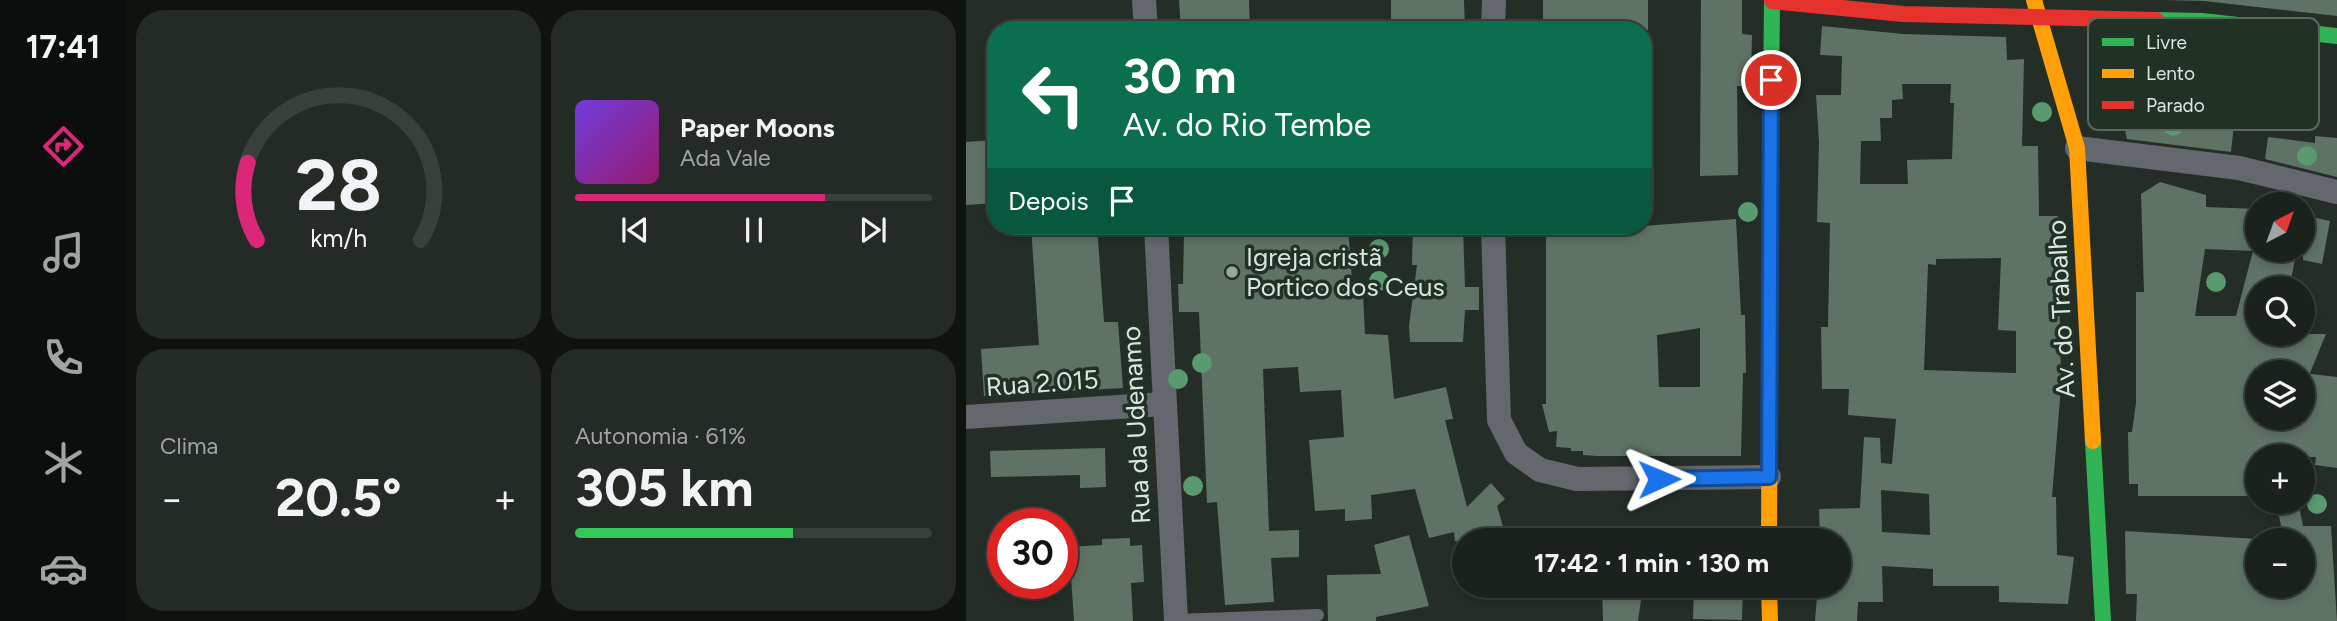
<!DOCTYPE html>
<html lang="pt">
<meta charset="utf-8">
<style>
:root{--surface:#1b221d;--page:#242a26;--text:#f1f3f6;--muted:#a0a4a4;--line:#393f3b;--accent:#db2777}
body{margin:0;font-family:Figtree,sans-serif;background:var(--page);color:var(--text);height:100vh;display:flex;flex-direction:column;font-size:26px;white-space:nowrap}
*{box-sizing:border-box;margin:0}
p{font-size:23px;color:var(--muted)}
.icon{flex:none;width:38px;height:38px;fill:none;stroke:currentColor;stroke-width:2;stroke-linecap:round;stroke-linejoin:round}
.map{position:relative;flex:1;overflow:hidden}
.drawer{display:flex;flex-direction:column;gap:10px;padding:10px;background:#0f1310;width:840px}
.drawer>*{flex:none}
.guide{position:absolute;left:21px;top:21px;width:665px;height:214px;border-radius:28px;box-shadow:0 4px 10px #0003,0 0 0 2px var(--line);background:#0b6e4f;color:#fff;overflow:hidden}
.needle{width:46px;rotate:41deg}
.controls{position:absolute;left:1279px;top:192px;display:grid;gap:14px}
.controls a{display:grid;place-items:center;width:70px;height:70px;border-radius:50%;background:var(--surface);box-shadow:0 4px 10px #0003,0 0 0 2px var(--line);font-size:35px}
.speed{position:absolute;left:21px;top:508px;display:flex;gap:14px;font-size:35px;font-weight:700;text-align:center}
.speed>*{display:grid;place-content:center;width:91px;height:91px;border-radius:50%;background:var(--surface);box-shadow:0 4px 10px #0003,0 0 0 2px var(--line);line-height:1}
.speed .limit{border:10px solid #d22;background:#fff;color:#111}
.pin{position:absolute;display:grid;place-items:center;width:60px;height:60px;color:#fff;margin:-30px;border:4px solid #fff;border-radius:50%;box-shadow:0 2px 7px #0007}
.me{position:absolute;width:77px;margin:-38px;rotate:89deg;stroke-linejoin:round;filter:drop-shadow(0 0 5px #0008)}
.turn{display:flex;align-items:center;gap:24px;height:147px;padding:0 21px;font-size:32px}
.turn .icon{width:91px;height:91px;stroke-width:2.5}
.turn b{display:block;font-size:49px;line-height:60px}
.then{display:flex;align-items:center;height:66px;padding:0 21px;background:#0003;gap:14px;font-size:26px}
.big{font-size:52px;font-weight:700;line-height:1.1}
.drawer .card{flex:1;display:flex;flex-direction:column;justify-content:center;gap:10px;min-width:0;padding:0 24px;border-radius:28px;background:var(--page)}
.drawer .dial{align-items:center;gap:0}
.dial svg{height:182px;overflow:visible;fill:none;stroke:var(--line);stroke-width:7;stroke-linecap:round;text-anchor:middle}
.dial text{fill:var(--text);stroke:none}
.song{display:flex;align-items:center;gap:21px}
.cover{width:84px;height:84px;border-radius:10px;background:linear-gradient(135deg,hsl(260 70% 55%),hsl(320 70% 35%))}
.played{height:7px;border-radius:4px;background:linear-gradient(90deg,var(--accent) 70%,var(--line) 70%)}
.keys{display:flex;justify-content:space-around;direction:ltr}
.heat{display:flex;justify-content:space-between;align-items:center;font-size:38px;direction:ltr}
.charge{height:10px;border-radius:5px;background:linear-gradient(90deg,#34c759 61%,var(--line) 0)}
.drawer .tiles{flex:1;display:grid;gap:10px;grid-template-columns:repeat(2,1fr)}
.trip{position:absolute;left:486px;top:528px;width:399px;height:70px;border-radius:35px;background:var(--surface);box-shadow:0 4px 10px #0003,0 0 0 2px var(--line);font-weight:700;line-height:70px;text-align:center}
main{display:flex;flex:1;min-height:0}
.tab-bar{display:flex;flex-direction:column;width:126px;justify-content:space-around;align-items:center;background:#0b0e0c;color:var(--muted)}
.tab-bar .icon{width:49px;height:49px}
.tab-bar .current{color:var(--accent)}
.tab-bar b{font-size:32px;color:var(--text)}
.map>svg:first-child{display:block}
</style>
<main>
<nav class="tab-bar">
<b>17:41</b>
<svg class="icon current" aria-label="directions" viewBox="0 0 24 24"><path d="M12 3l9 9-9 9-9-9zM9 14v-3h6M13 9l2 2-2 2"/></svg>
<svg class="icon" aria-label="music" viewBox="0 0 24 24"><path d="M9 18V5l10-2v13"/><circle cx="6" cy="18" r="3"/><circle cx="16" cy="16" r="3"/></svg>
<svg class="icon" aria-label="phone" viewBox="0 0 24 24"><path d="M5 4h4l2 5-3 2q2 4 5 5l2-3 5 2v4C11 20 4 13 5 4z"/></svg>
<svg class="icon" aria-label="climate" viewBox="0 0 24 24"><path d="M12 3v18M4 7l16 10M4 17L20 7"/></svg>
<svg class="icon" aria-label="car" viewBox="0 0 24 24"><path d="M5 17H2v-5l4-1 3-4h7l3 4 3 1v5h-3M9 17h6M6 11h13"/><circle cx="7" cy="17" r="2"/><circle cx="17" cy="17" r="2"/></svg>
</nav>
<section class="drawer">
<div class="tiles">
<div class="card dial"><svg viewBox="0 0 100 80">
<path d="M14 69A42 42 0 1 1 86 69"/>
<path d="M14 69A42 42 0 0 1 10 35" stroke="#db2777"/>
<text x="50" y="56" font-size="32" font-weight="700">28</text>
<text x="50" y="72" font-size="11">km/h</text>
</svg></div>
<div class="card">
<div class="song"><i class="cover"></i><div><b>Paper Moons</b><p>Ada Vale</p></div></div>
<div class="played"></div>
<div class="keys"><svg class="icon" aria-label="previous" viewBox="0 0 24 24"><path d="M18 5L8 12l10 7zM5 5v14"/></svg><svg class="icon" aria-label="pause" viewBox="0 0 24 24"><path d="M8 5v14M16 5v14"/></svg><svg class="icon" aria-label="next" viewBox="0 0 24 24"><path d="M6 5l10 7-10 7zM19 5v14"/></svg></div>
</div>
<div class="card"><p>Clima</p>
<div class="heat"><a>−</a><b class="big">20.5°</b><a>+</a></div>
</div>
<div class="card"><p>Autonomia · 61%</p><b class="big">305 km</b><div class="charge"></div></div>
</div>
</section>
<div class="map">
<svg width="1371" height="621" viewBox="0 0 1371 621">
<rect width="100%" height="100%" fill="#242e27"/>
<g fill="#5e7365" fill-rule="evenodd">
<polygon points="213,0 283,0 284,30 215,30"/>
<polygon points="425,0 498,0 499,30 425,30"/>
<rect x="577" y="0" width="105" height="30"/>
<polygon points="735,0 776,0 776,34 786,35 785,76 776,75 776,86 771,86 772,175 734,176"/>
<polygon points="1199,0 1371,0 1371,16 1238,1"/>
<path d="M856,26L937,34L1040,37L1041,60L1058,59L1056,146H1072L1073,216H1092L1095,386L1086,497H1090L1091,555L1108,557L1102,604L1033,602V586H967V569L916,566L917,602H892L891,621H849L852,586H873V541H854L853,509L894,508L898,437L914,438L915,463L926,464L930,419L882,415L883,389H856L855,327H862L864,223L851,222L853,142L850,95H875L876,56L854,55ZM936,84H985L984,103H988L986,159L941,160L942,184H894L895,141H915L914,118H926V100L937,99ZM1035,258L1032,330L1050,331V373L958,370L962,264L970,265V259ZM915,490L963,494L964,535L916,532Z"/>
<polygon points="1138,39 1264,44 1258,122 1268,124 1265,152 1161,139"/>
<polygon points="1349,136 1371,138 1371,177 1299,159 1302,137 1349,143"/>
<polygon points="28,140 30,203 0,205 0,142"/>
<path d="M1194,182L1240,195V207L1292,209V250H1331L1323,289H1292V334H1360L1344,373H1292V418H1337V373L1371,377V468L1349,465L1350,457H1292V496H1172V484H1163L1162,432H1166L1170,403V292H1178L1175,194ZM1239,249L1287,251L1270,316H1229Z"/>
<polygon points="1337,215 1364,221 1356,264 1337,260"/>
<path d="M770,219L775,315H779L780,373H777L775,456H631L617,455V451H605V448L590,447L591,431L583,432L576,404H580V226H677ZM734,328V387H693L691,335Z"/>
<polygon points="65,226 131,226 138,322 152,322 157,388 18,396 15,349 73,345"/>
<polygon points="285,226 301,226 301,231 344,226 382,226 387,294 397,294 399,334 422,335 428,399 480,387 487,419 479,420 501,507 525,483 539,499 531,506 541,541 489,541 488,532 463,538 449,489 405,495 406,519 379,521 379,509 349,511 343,440 378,437 375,390 334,392 332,367 297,369 303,531 333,530 333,557 305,558 308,602 259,605 251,502 241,503 233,312 213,312 212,284 217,284 218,235 277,235"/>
<polygon points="447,226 497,226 499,287 513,287 513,310 499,310 497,342 444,342 443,326 451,265 446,265"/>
<polygon points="139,448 140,487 114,488 114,475 25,477 24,451"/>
<polygon points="1333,506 1337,526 1365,526 1371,621 1170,621 1171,594 1160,594 1159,531 1292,539 1292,586 1337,586 1337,541 1318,541 1312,511"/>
<polygon points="443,535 463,606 410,617 410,621 362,621 361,575 415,574 408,545"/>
<polygon points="164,538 164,546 176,545 178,582 165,583 167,621 108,621 103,547 136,545 136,539"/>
<polygon points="636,586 677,586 672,621 637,621"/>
<polygon points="728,586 777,586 776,620 727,619"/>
</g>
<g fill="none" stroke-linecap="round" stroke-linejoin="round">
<g stroke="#65676e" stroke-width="12">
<polyline points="190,227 276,226"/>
<polyline points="210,620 352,615"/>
</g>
<g stroke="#65676e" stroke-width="24">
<polyline points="178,0 180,30"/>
<polyline points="527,30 528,0"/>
<polyline points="1111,148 1273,168 1371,192"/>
<polyline points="190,226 210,621"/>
<polyline points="527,226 533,420 550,453 574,470 611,479 803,477"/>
<polyline points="0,417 197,404"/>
</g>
<g stroke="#30b455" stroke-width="16">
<polyline points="1190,20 1236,21 1371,36"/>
<polyline points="805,101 806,0"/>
<polyline points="1127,441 1137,621"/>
</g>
<g stroke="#ff9f0a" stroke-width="16">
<polyline points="1068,0 1111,148 1127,441"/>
<polyline points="803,541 805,101"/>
<polyline points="803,586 804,621"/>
</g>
<polyline stroke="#e5322d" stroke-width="16" points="806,1 937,14 1190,20"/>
</g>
<g fill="#599a6f">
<circle cx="1076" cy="112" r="10"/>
<circle cx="1207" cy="126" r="10"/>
<circle cx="1341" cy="156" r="10"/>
<circle cx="782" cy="212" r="10"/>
<circle cx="413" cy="249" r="10"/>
<circle cx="413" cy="281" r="10"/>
<circle cx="1250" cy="282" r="10"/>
<circle cx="236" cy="363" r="10"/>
<circle cx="212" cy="379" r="10"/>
<circle cx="227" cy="486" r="10"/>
<circle cx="1351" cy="504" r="10"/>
</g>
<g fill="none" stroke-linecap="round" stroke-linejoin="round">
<defs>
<polyline id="route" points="693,479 803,477 805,80"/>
</defs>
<use href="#route" stroke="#114b97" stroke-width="18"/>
<use href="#route" stroke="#1a73e8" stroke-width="12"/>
</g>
<circle fill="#9ba69e" stroke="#213126" stroke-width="2.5" cx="266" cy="272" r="7"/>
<g text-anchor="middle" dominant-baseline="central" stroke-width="7" stroke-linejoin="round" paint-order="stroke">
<g font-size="26" fill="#dbe6de" stroke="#213126" text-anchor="start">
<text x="280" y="257">Igreja cristã<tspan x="280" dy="30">Portico dos Ceus</tspan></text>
</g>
<g font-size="26" fill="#dbe6de" stroke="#213126">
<text transform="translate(1095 309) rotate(-93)">Av. do Trabalho</text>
<text transform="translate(76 383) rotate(-4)">Rua 2.015</text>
<text transform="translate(170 425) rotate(-93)">Rua da Udenamo</text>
</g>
</g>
<rect x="1122" y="18" width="231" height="112" rx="10" fill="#213126" stroke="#59675d" stroke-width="2"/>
<rect x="1136" y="38" width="32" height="8" fill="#30b455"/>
<rect x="1136" y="69" width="32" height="9" fill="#ff9f0a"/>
<rect x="1136" y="101" width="32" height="8" fill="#e5322d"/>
<g font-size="19" fill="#dbe6de">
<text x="1180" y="49">Livre</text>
<text x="1180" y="80">Lento</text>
<text x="1180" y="112">Parado</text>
</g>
</svg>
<div class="controls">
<a><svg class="needle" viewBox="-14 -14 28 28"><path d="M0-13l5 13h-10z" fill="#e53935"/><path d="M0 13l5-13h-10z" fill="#a0a4a4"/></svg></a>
<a><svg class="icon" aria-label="search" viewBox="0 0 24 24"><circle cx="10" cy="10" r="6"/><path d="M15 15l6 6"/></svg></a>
<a><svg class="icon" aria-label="layers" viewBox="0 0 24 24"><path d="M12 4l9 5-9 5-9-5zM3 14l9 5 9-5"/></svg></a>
<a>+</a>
<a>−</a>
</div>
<div class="speed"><div class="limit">30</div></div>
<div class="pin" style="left:805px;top:80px;background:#d93025"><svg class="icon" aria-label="arrive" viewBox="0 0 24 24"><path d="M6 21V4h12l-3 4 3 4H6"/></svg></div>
<svg class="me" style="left:693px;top:479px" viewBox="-20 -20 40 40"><path d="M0-17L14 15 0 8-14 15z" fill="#1a73e8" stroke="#fff" stroke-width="4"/></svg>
<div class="trip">17:42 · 1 min · 130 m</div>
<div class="guide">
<div class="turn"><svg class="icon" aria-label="left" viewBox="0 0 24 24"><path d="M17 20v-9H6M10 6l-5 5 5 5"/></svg><div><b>30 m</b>Av. do Rio Tembe</div></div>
<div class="then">Depois<svg class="icon" aria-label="arrive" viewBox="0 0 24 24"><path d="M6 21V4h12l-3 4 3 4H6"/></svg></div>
</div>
</div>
</main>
